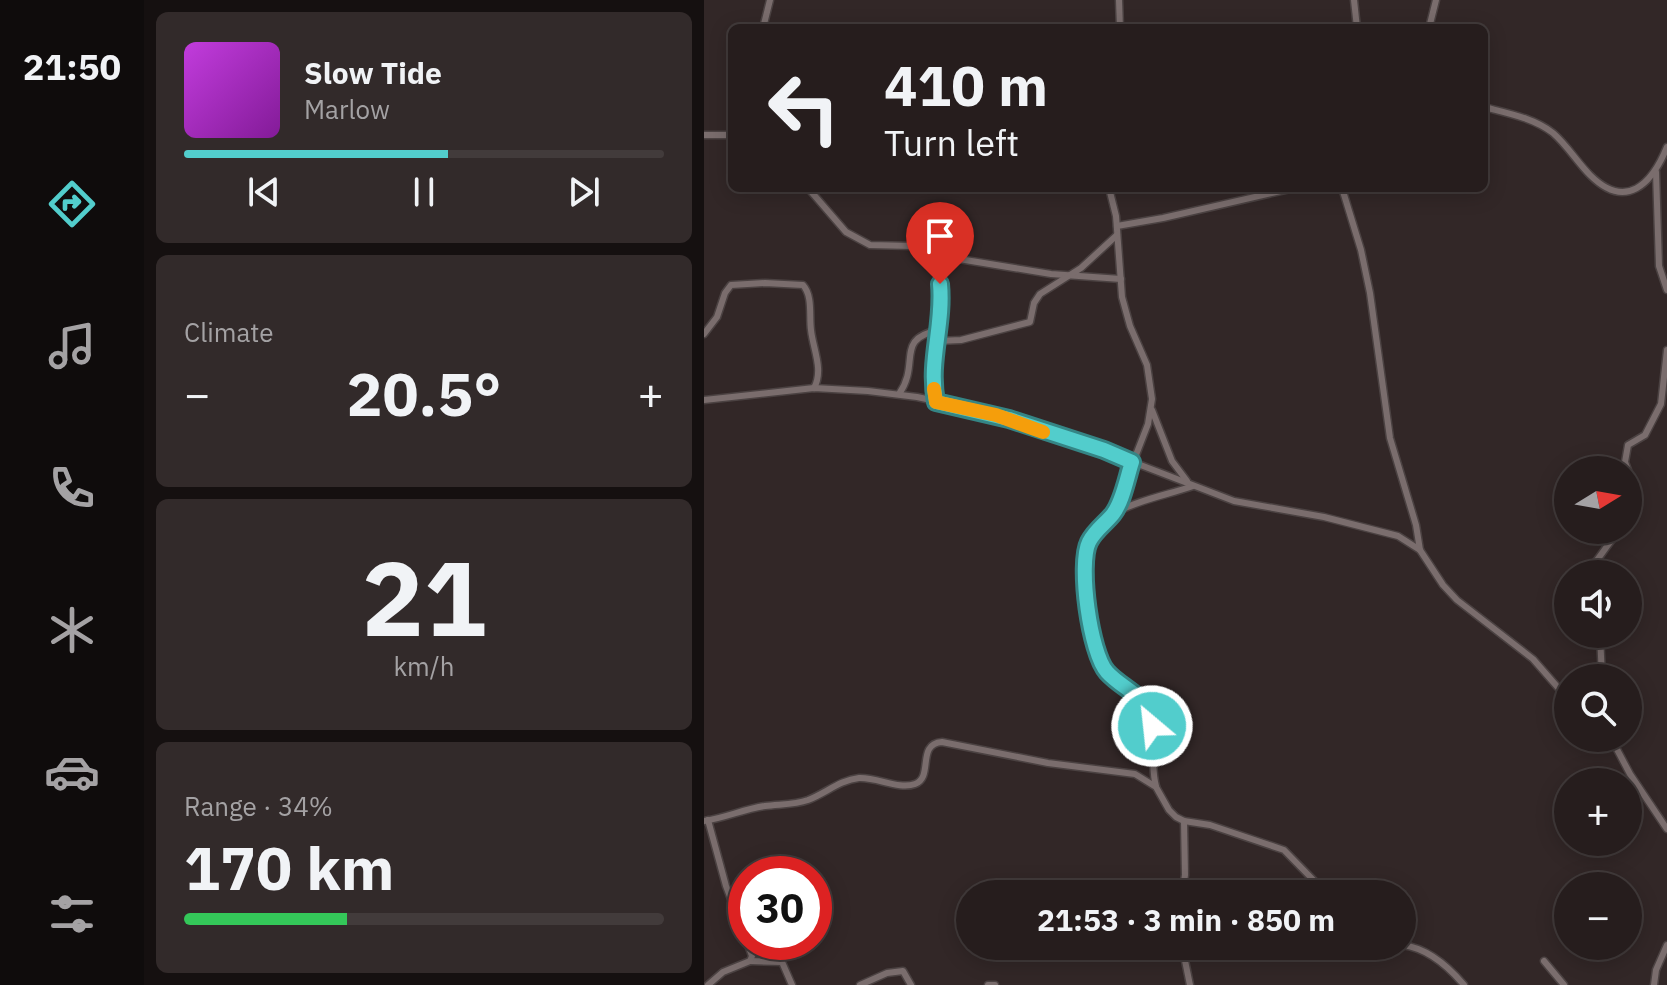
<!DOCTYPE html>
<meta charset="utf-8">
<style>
:root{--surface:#261d1d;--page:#322a2a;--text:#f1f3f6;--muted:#a4a2a4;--line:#423b3b;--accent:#52cdcc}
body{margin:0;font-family:"IBM Plex Sans",sans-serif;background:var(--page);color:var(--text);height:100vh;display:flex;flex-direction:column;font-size:30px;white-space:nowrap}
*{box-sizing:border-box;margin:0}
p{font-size:26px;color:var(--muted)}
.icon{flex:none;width:44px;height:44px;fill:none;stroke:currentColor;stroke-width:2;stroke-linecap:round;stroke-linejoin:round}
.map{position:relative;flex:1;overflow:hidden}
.sheet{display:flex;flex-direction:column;gap:12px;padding:12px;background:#151010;width:560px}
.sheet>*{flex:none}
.guide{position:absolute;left:24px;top:24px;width:760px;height:168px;border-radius:12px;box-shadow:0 4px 20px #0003,0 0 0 2px var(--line);background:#261d1d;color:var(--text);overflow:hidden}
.needle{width:52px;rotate:79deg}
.controls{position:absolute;left:850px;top:456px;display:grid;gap:16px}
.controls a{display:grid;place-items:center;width:88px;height:88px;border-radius:50%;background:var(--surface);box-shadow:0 4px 20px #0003,0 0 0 2px var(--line);font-size:40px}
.speed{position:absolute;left:24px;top:856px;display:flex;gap:16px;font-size:40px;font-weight:700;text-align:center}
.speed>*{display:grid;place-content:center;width:104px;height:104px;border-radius:50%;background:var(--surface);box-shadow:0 4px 20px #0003,0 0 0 2px var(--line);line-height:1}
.speed .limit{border:12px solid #d22;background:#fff;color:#111}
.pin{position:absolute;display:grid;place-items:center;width:68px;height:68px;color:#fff;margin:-82px -34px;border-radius:50% 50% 50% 0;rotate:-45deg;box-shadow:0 0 8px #0007}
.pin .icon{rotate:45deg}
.me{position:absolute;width:88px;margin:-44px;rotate:332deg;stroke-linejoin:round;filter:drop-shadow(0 0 6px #0008)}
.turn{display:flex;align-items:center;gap:28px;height:168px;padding:0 24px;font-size:36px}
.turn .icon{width:104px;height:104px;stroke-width:2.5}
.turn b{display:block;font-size:56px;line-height:68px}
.big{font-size:60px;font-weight:700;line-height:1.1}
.sheet .tile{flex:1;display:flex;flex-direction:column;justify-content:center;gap:12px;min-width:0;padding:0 28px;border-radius:12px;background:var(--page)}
.sheet .dial{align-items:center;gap:0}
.dial b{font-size:104px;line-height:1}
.song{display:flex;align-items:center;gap:24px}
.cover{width:96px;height:96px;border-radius:12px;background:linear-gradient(135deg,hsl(290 70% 55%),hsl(290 70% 35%))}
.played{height:8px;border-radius:4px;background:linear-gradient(90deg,var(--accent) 55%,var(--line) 55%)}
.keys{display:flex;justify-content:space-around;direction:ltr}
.heat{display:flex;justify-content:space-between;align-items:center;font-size:44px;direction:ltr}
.charge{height:12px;border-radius:6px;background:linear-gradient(90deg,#34c759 34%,var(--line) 0)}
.trip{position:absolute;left:252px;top:880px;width:460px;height:80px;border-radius:40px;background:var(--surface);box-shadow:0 4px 20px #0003,0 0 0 2px var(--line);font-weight:700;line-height:80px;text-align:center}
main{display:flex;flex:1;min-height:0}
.menu{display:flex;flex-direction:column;width:144px;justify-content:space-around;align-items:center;background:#0f0c0c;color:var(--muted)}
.menu .icon{width:56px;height:56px}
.menu .active{color:var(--accent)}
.menu b{font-size:36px;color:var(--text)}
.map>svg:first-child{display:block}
</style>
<main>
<nav class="menu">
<b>21:50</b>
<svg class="icon active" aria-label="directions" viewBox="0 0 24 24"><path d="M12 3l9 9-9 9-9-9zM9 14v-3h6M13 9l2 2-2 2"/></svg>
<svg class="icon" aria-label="music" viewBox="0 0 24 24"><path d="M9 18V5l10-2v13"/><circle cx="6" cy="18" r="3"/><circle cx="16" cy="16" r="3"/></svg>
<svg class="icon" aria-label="phone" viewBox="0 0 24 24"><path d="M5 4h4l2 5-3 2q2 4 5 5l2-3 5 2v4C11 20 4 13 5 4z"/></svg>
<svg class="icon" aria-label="climate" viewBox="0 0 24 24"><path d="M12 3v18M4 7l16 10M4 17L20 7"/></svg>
<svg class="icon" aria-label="car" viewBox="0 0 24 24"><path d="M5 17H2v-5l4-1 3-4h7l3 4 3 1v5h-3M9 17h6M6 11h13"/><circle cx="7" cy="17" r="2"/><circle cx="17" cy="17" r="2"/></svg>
<svg class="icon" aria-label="filters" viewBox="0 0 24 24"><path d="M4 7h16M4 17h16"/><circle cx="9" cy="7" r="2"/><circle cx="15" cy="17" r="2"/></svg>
</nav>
<section class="sheet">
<div class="tile">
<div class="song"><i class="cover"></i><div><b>Slow Tide</b><p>Marlow</p></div></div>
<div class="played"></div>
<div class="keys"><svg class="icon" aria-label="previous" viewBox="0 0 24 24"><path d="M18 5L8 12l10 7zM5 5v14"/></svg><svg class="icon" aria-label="pause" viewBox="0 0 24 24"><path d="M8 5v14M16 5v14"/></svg><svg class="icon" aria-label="next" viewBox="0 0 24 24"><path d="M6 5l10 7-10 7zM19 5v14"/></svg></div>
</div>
<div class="tile"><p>Climate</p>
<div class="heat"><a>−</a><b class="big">20.5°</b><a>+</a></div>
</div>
<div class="tile dial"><b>21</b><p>km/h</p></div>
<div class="tile"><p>Range · 34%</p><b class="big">170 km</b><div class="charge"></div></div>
</section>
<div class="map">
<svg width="963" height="985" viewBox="0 0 963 985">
<rect width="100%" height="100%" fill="#322727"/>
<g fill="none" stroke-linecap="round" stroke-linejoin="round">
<defs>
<g id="minor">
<polyline points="415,0 416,28"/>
<polyline points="650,0 653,28"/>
<polyline points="59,28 66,0"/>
<polyline points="725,28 732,0"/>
<path d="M780,107C803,113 830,118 849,133C863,145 873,162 886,175C922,211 948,184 963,147"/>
<polyline points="0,135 28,135"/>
<polyline points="952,172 955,266 963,290"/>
<polyline points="104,188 142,232 166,245 209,246 249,258 347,274 417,279"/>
<polyline points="405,188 412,216 418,297 426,326 443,365 448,399 444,424 409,514"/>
<polyline points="638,188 657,250 666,293 686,438 712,525 716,550"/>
<polyline points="413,226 459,218 590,188"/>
<path d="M228,252C250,306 222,349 232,402"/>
<path d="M0,334L13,317L21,293L27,285L61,283L99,285C109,296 105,316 107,330C109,349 120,370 110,388"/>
<polyline points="234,341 257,340 326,322 330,303 336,294 377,268 413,235"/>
<path d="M195,394C217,363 190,339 235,330"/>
<polyline points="0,400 110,388 164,391 213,397 265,408 382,444 530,501 620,517 694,536 716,550 739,585 753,600 829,659 864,699"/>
<polyline points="448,410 468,461 483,481"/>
<polyline points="924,470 921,462 924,445 941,435 957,404 963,350"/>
<polyline points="883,574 909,538 911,530"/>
<polyline points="896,634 898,678"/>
<polyline points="907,738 926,774 963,829"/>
<path d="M452,786C445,762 454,725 444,708C434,689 411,684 399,667C385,647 384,620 383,596C383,583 380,567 381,553C388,505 454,499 489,486"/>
<polyline points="4,820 22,886 42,939"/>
<path d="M0,821C21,818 40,809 61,806C75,804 90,805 104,800C122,793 136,780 155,778C173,777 195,790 211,784C230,777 212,744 238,742L344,763L431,774L452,787L465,810L472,817L480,821L506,825L580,850L623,894"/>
<polyline points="478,894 481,875 480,821"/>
<path d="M698,945C724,948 744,966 760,985"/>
<polyline points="478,946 486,985"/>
<polyline points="46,961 78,962 88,985"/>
<polyline points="840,961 860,985"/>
<polyline points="4,985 19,972 46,961 48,956 43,942"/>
<polyline points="156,985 183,973 199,971 207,985"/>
<polyline points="284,985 291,985"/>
<polyline points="950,985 952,970 963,945"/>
</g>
</defs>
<use href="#minor" stroke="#4b4242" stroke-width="9"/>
<use href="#minor" stroke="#7a6d6d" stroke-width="6"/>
</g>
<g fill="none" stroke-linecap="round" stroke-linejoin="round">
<defs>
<path id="route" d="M236,284C240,325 224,361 232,402L305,419L400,450L428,462C423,477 419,501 409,514C402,523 391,530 385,542C374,564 386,653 403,672C420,691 447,696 448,726"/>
</defs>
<use href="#route" stroke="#358585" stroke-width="20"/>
<use href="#route" stroke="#52cdcc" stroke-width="14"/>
<polyline stroke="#f59e0b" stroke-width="14" points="230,389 232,402 292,415 339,432"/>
</g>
</svg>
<div class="controls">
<a><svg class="needle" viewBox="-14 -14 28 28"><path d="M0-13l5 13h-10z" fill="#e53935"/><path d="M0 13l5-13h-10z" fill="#a4a2a4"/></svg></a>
<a><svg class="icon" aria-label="sound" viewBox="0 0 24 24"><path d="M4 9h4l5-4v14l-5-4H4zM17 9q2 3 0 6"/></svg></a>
<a><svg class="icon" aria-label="search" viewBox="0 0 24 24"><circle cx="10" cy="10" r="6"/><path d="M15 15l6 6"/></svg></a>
<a>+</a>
<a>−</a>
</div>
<div class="speed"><div class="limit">30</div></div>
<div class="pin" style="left:236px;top:284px;background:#d93025"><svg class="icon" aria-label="arrive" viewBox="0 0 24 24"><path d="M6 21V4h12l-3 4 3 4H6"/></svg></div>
<svg class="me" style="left:448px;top:726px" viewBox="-20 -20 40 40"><circle r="17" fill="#52cdcc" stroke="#fff" stroke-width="3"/><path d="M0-11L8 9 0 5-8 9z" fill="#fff"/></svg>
<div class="trip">21:53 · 3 min · 850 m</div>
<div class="guide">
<div class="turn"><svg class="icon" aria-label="left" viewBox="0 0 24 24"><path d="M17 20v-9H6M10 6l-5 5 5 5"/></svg><div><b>410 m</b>Turn left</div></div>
</div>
</div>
</main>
